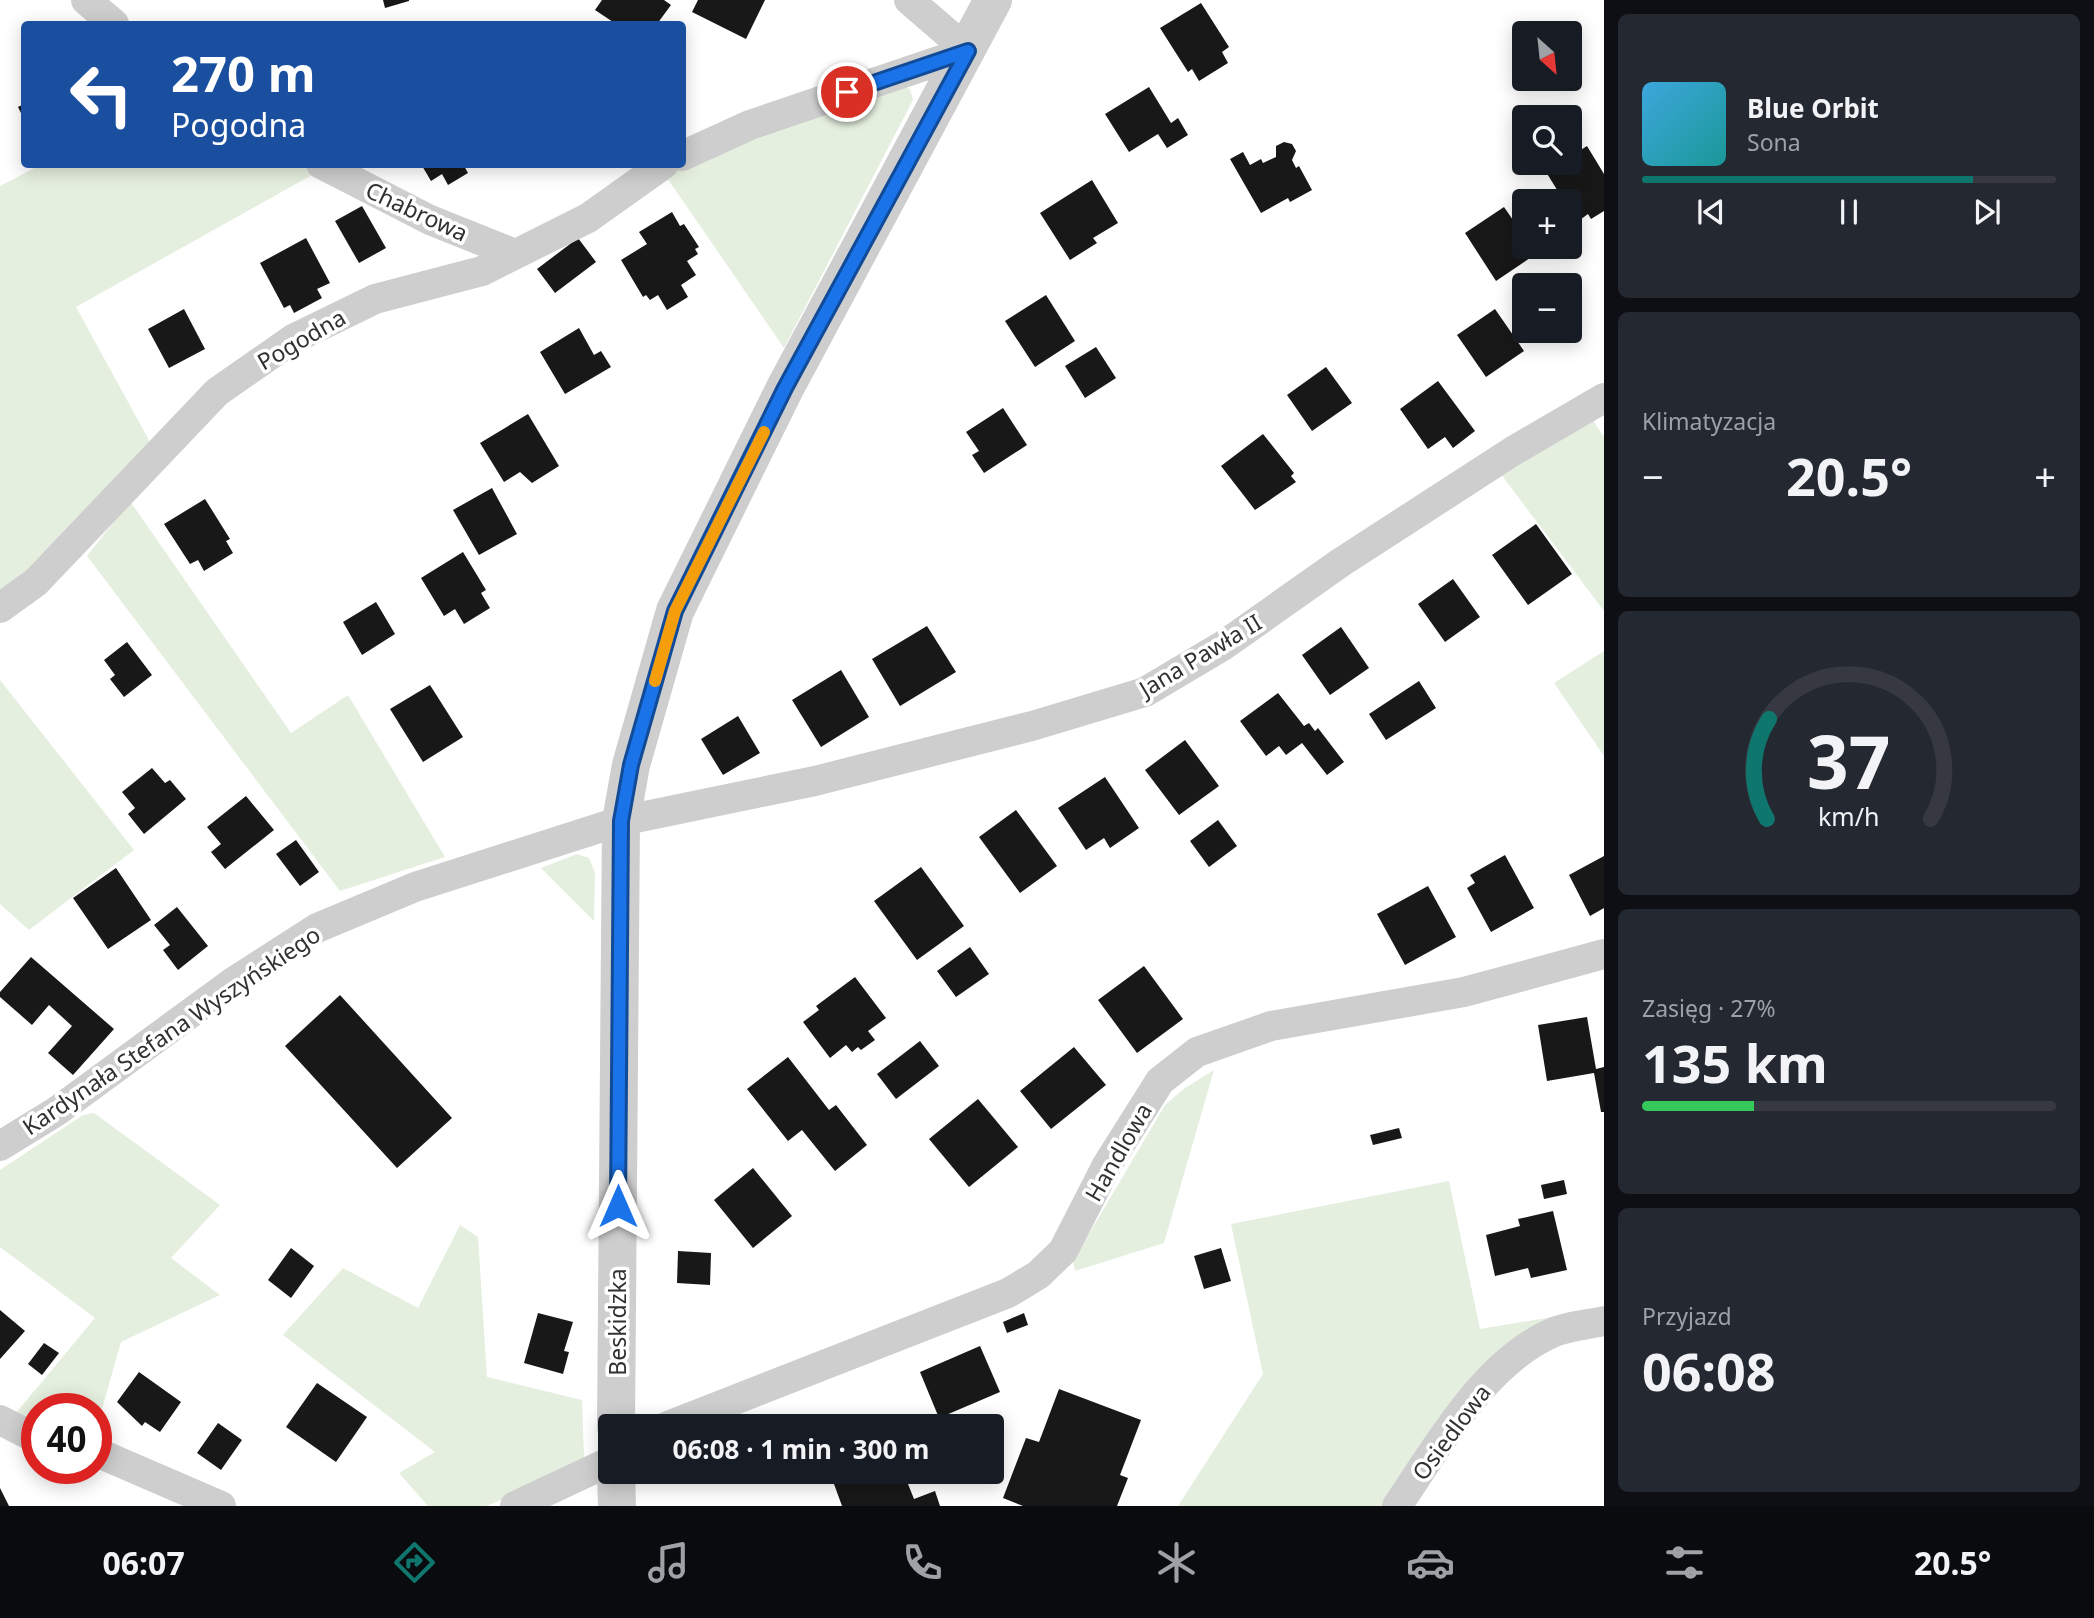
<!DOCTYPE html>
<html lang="pl">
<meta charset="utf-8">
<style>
:root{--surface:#171b24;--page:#242831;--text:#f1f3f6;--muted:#9ea1a6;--line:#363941;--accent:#0f766e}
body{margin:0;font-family:"Noto Sans",sans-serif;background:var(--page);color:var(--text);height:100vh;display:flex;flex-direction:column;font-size:26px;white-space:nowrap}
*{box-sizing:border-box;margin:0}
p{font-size:23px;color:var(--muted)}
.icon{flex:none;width:38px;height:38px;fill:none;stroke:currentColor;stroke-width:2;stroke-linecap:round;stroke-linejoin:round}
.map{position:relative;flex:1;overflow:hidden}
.drawer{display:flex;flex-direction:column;gap:14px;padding:14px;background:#0d0f14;width:490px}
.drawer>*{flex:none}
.hud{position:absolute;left:21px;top:21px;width:665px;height:147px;border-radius:7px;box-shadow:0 4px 18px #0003;background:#1a4fa0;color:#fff;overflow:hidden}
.needle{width:46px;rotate:153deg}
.buttons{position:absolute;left:1512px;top:21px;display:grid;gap:14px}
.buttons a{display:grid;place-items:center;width:70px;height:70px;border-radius:7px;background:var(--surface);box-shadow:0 4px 18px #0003;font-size:35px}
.speed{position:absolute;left:21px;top:1393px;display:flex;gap:14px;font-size:35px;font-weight:700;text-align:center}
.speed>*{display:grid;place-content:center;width:91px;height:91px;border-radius:50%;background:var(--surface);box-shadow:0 4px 18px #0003;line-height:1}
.speed .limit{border:10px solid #d22;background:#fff;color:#111}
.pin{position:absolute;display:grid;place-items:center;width:60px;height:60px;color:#fff;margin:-30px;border:4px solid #fff;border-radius:50%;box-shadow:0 2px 7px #0007}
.me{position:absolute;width:77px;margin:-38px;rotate:0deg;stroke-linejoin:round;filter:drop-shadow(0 0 5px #0008)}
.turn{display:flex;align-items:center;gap:24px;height:147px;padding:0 35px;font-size:32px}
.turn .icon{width:91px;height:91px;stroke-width:2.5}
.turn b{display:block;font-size:49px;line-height:60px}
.big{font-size:52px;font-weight:700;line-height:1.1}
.drawer .card{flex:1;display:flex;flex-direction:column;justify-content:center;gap:10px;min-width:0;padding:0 24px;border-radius:10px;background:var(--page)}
.drawer .dial{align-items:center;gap:0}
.dial svg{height:182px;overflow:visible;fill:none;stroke:var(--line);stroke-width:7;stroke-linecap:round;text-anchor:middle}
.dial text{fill:var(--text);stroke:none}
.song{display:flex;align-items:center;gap:21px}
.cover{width:84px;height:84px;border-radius:10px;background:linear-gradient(135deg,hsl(200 70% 55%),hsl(180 70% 35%))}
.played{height:7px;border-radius:4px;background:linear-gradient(90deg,var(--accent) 80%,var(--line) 80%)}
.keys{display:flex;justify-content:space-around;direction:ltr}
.heat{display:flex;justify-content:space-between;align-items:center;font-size:38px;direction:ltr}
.charge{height:10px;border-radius:5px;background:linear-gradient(90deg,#34c759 27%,var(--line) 0)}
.trip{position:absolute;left:598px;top:1414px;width:406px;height:70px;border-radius:7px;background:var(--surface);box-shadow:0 4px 18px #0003;font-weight:700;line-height:70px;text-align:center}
.tab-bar{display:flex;height:112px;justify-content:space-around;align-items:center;background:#090b0e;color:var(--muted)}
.tab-bar .icon{width:49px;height:49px}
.tab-bar .on{color:var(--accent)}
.tab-bar b{font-size:32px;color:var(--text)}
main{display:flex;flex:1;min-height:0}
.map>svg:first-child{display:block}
</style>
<main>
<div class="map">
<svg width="1604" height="1506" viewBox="0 0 1604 1506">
<rect width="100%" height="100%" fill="#fff"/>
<g fill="#e5efdf">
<polygon points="900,85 910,89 913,100 784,348 663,172"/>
<polygon points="42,164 305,164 319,171 76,307 150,442 46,562 0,594 0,186"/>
<polygon points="1589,414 1604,437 1604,611 1500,473"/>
<polygon points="130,501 291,733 348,695 445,857 340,891 87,556"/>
<polygon points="1604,651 1604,756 1554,683"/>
<polygon points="0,680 134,850 29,930 0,904"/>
<polygon points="577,854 589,858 595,873 594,921 541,868"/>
<polygon points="1214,1070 1164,1243 1075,1271 1073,1261 1165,1105 1185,1088"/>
<polygon points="94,1113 220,1205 171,1258 220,1295 121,1342 96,1430 96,1409 37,1409 37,1431 16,1413 95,1318 0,1247 0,1170 83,1115"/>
<polygon points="1449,1181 1480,1329 1558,1316 1388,1506 1178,1506 1263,1374 1231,1224"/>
<polygon points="460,1225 478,1237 487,1377 582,1400 584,1458 578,1466 487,1506 428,1506 399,1473 435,1452 283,1335 343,1268 418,1308"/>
</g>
<g fill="#181818">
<polygon points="383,0 409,0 409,1 385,8"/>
<polygon points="602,0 664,0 671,5 657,24 643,21 641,24 616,24 595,10"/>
<polygon points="698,0 765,0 746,39 692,12"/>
<polygon points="1201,3 1229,47 1222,52 1228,63 1199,81 1192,69 1188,72 1160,28"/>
<polygon points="1149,87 1171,123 1178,118 1188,135 1167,148 1158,134 1129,152 1105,114"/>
<polygon points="24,104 24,119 18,107"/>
<polygon points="1284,142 1292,144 1296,151 1292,160 1296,168 1299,166 1312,190 1290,202 1288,198 1261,213 1230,159 1243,152 1250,165 1261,159 1263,163 1276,157 1276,146"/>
<polygon points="1587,146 1604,174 1604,211 1591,219 1588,214 1577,222 1570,211 1570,201 1564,201 1546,172 1560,163 1570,163 1570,157"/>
<polygon points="421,164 463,164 468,173 448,185 442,174 431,181"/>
<polygon points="1092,180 1118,223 1093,238 1097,243 1070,260 1040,213"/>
<polygon points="362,206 386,248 359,263 335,221"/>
<polygon points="1504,207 1524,236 1524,247 1531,247 1536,254 1496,281 1465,233"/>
<polygon points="672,212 680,226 684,224 699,247 695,249 698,254 687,261 696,275 681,285 688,297 667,310 658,295 650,300 646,295 643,297 621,260 647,244 639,232"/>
<polygon points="306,238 330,283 317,289 322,298 294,313 290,305 284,308 260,263"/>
<polygon points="578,238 596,262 555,293 537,269"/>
<polygon points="1046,295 1075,341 1035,367 1005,321"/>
<polygon points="184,309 205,349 169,368 148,329"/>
<polygon points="1495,309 1524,351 1486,377 1457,335"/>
<polygon points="579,328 594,355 601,351 611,367 565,394 540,352"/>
<polygon points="1096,347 1116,378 1085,398 1065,366"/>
<polygon points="1326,367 1352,403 1312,431 1287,395"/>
<polygon points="1438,381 1475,431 1453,448 1445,437 1428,449 1400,409"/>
<polygon points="1003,408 1027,445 984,473 972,455 979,451 966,432"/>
<polygon points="528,414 559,466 532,483 520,472 504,482 480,443"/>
<polygon points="1263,434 1294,473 1291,476 1296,482 1255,510 1221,466"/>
<polygon points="492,488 517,534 479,555 453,510"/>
<polygon points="205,499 230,539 226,541 233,553 204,571 198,560 190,564 164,524"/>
<polygon points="1536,524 1572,574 1528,605 1492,555"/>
<polygon points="463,552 486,590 481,593 490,608 464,624 455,609 444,616 421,578"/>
<polygon points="1453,579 1480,617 1445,642 1418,604"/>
<polygon points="376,602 395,634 362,655 343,622"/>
<polygon points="927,626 956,672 900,706 872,659"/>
<polygon points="1341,627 1369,668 1330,695 1302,655"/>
<polygon points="127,642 152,675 124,697 110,679 115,675 104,660"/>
<polygon points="841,670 869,717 821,747 792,700"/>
<polygon points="1419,681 1436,708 1386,740 1369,714"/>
<polygon points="430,685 463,737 423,762 390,709"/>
<polygon points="1278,693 1304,726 1309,723 1315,731 1318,728 1344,762 1327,775 1302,743 1286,755 1279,746 1266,756 1240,721"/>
<polygon points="738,716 760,753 723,775 701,739"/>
<polygon points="1185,740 1219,786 1179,815 1145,770"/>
<polygon points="152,768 165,783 170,780 186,799 144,834 128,814 135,808 122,792"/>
<polygon points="1105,777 1139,828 1110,848 1104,838 1086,850 1058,808"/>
<polygon points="246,796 274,830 225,869 211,852 221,844 207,827"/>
<polygon points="1016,810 1057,866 1020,893 979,837"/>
<polygon points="1218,820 1237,846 1209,867 1190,841"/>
<polygon points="296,840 319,872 300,886 276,854"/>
<polygon points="1505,855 1534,908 1491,932 1467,888 1475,883 1470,875"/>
<polygon points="1604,856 1604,908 1590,916 1569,875"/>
<polygon points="921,867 964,926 917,960 874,901"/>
<polygon points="116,868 151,920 108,949 73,898"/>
<polygon points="1428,886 1456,937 1405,965 1377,914"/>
<polygon points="177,907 208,946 178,970 163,950 170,945 154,925"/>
<polygon points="970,947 989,974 956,997 937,971"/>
<polygon points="31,957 114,1029 73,1075 48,1053 72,1026 49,1005 32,1025 0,997 0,992"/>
<polygon points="1144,966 1183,1019 1137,1053 1098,1000"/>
<polygon points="855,977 886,1018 868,1031 875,1040 861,1050 858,1047 852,1052 846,1045 830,1058 803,1022 819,1010 816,1006"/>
<polygon points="340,995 452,1118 397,1168 285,1046"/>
<polygon points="1587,1017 1596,1069 1604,1067 1604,1112 1601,1112 1594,1073 1547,1081 1538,1025"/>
<polygon points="920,1041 939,1066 896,1099 877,1074"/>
<polygon points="1074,1047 1106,1085 1051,1129 1020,1091"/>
<polygon points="788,1057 829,1110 836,1105 867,1145 835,1171 802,1130 788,1141 747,1089"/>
<polygon points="978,1099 1018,1147 969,1187 929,1139"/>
<polygon points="1399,1128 1402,1138 1373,1145 1370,1135"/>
<polygon points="753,1168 792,1216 753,1248 714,1200"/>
<polygon points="1564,1180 1567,1194 1544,1199 1541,1185"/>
<polygon points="1553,1211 1567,1270 1531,1278 1528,1268 1495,1276 1486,1235 1520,1226 1518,1219"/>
<polygon points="291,1248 314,1266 291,1298 268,1280"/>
<polygon points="1221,1248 1231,1281 1204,1289 1194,1256"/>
<polygon points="678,1251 711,1253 710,1285 677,1283"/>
<polygon points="0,1310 25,1331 0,1359"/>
<polygon points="538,1313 573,1322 564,1351 569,1352 563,1374 524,1363"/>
<polygon points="1024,1313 1028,1325 1007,1333 1003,1322"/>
<polygon points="44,1343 59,1353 42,1375 28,1364"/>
<polygon points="980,1346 1000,1392 939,1418 920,1372"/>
<polygon points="139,1372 181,1402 160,1432 145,1422 142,1426 117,1402"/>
<polygon points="317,1383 367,1417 336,1462 286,1427"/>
<polygon points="1059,1389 1141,1420 1120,1475 1128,1478 1117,1506 1023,1506 1003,1498 1026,1438 1039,1442"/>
<polygon points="218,1423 242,1440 221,1470 197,1453"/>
<polygon points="867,1472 893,1472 895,1477 904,1474 914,1499 935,1491 940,1506 842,1506 834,1484"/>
<polygon points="0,1488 9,1506 0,1506"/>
</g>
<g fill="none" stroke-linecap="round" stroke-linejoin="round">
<g stroke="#cecece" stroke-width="30">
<polyline points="86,0 114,24"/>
<polyline points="909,0 968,51"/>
<polyline points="682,156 750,125 968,51"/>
<polyline points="321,164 430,220 515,254"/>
<polyline points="0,608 36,582 217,392 293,339 375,299 482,271 588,218 664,164"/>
<polyline points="0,1146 57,1111 233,982 317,928 415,887 621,821 815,781 1032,726 1145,692 1224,645 1340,563 1513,451 1604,398"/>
<polyline points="0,1420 37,1439"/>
<polyline points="668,1426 1008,1293 1038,1275 1063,1251 1107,1165 1160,1081 1197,1052 1271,1026 1464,992 1604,954"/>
<polyline points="96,1452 221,1506"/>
<polyline points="515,1506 611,1461"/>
<path d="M1397,1506C1438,1446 1484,1363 1552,1333C1567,1326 1587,1325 1604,1321"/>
</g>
<g stroke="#cecece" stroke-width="38">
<polyline points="616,1426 621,821 631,765 675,611 785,388 993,0"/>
<polyline points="616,1472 617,1506"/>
</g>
</g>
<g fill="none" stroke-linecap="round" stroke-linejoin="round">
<defs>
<polyline id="route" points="618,1206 621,821 631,765 675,611 785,388 968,51 847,92"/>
</defs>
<use href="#route" stroke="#114b97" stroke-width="18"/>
<use href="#route" stroke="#1a73e8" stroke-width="12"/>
<polyline stroke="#f59e0b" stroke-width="12" points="655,681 675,611 764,432"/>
</g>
<g text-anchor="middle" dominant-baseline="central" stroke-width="7" stroke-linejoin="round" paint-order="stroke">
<g font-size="23" fill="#313131" stroke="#fff">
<text transform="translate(417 211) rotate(25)">Chabrowa</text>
<text transform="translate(301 339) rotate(-30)">Pogodna</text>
<text transform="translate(1200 655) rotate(-31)">Jana Pawła II</text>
<text transform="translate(171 1030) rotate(-34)">Kardynała Stefana Wyszyńskiego</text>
<text transform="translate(1118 1152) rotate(-60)">Handlowa</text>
<text transform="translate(617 1322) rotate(-90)">Beskidzka</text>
<text transform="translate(1451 1432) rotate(-53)">Osiedlowa</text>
</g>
</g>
</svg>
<div class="buttons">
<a><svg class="needle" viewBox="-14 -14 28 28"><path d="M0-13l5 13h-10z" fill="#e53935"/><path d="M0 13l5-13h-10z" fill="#9ea1a6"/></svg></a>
<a><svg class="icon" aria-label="search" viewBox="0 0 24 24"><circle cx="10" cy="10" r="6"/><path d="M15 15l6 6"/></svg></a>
<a>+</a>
<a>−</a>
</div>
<div class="speed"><div class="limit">40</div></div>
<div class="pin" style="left:847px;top:92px;background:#d93025"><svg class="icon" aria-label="arrive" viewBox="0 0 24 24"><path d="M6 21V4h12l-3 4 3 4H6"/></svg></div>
<svg class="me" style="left:618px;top:1206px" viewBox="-20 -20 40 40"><path d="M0-17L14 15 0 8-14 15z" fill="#1a73e8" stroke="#fff" stroke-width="4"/></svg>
<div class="trip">06:08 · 1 min · 300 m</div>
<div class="hud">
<div class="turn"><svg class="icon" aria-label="left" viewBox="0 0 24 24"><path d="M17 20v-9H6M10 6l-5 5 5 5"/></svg><div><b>270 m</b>Pogodna</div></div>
</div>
</div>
<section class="drawer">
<div class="card">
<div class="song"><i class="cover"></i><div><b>Blue Orbit</b><p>Sona</p></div></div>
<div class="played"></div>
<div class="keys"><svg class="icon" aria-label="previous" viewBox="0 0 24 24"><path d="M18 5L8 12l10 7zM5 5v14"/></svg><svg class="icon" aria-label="pause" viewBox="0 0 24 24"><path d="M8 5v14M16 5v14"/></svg><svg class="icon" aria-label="next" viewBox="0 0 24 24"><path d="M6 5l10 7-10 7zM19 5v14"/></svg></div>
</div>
<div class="card"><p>Klimatyzacja</p>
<div class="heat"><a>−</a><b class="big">20.5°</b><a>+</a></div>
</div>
<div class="card dial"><svg viewBox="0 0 100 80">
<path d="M14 69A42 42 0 1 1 86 69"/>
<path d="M14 69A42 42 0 0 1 15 25" stroke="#0f766e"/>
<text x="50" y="56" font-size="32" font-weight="700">37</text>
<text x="50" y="72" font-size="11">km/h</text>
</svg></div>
<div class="card"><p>Zasięg · 27%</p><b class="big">135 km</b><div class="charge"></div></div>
<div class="card"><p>Przyjazd</p><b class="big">06:08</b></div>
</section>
</main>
<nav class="tab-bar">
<b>06:07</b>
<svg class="icon on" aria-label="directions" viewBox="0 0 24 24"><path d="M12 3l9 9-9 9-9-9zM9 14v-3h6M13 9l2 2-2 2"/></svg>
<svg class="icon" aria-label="music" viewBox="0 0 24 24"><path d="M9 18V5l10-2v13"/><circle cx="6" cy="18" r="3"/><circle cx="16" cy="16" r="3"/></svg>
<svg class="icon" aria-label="phone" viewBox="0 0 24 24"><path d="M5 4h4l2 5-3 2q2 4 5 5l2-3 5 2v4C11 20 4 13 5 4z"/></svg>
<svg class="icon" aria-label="climate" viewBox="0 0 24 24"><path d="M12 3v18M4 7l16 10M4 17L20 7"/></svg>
<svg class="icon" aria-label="car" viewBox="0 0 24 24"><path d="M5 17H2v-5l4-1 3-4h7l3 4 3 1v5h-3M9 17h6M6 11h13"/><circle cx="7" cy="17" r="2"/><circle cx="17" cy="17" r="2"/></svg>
<svg class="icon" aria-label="filters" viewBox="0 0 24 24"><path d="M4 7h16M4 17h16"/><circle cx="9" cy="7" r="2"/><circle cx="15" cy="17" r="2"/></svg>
<b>20.5°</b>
</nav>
